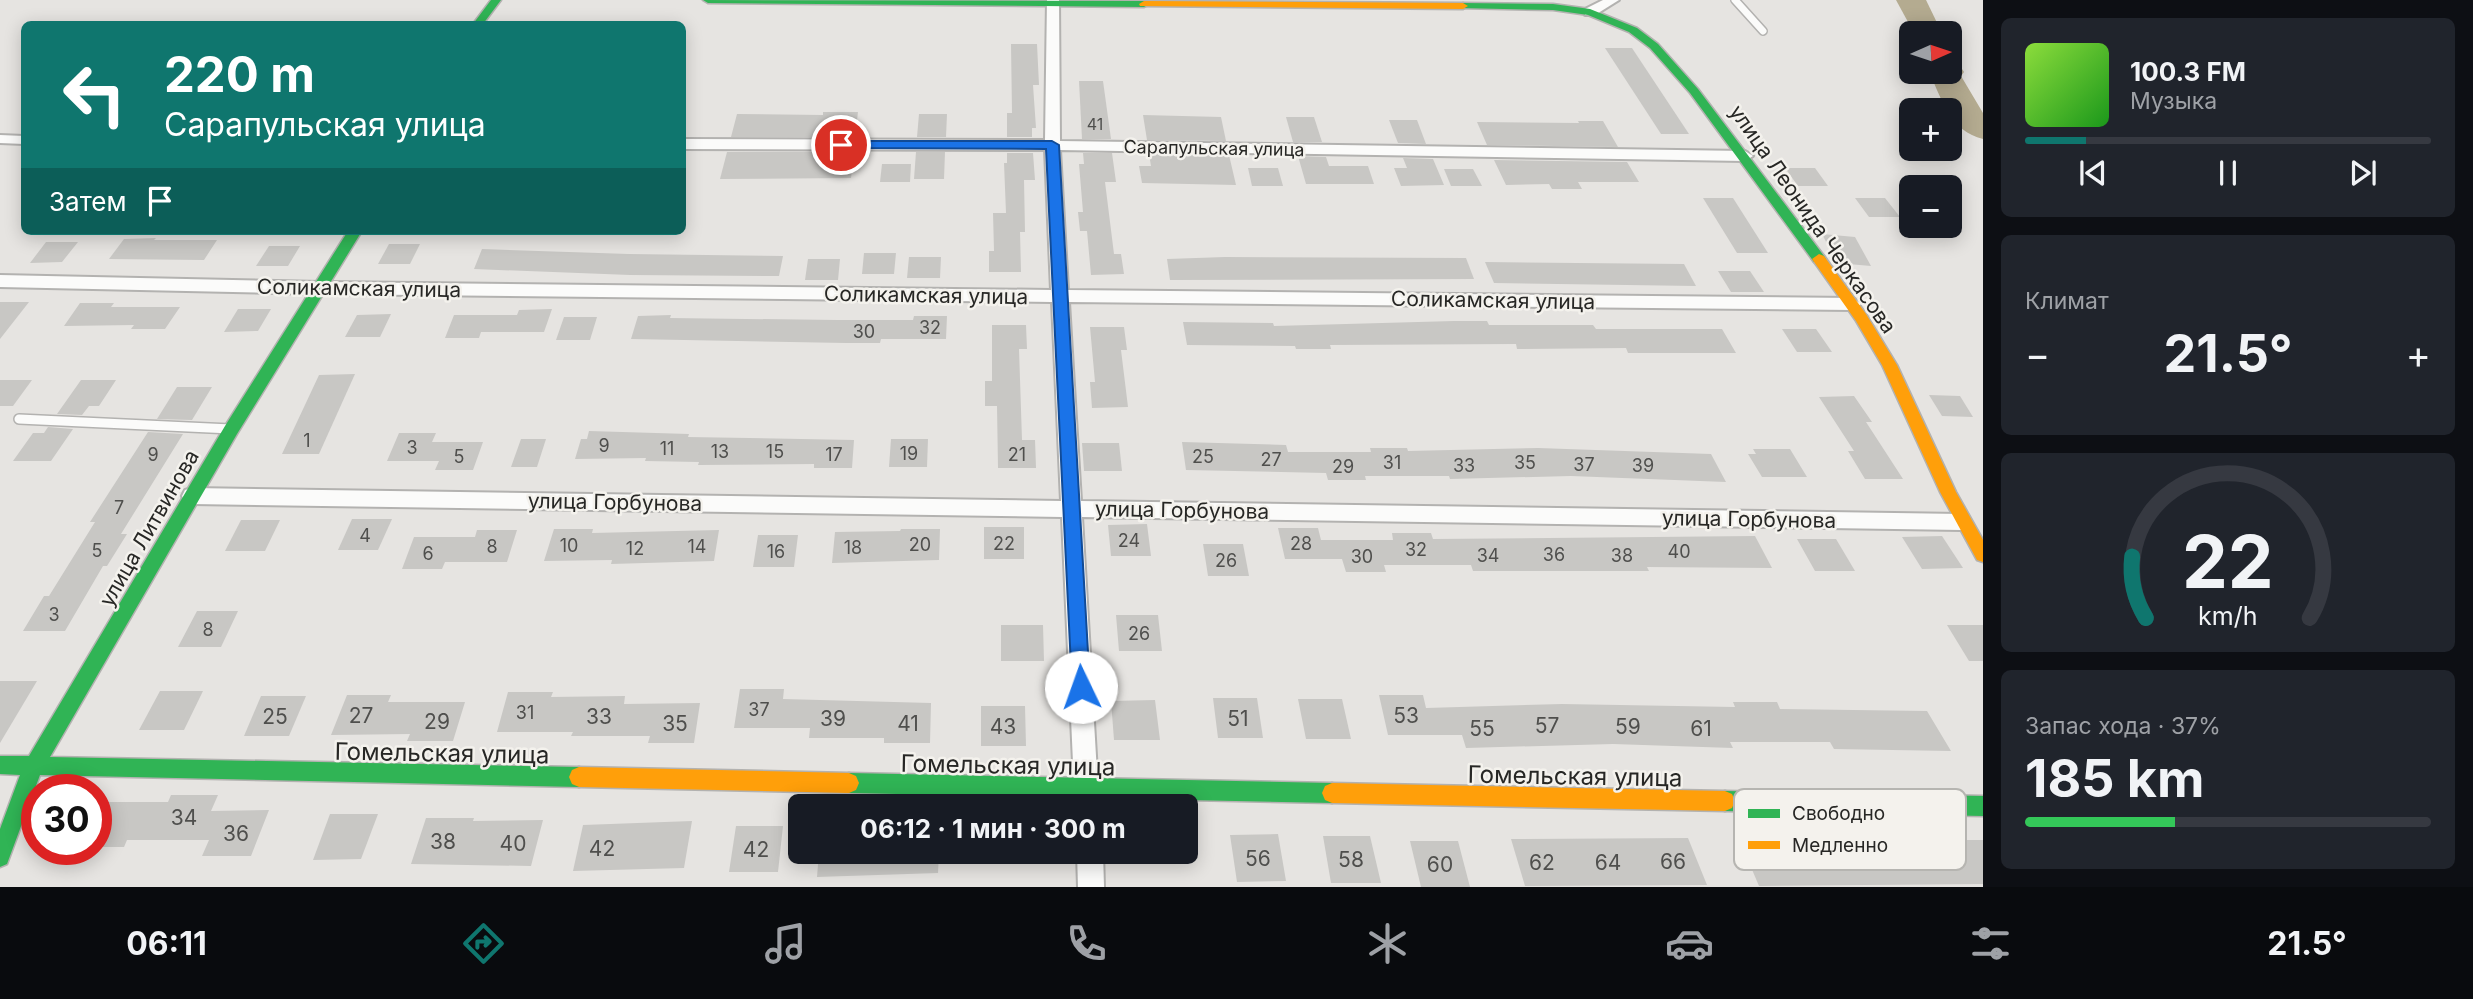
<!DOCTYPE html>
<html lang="ru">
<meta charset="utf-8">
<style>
:root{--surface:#171b24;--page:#20242c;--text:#f1f3f6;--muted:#9ea1a6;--line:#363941;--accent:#0f766e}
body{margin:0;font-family:Inter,sans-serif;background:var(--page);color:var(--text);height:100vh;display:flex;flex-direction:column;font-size:26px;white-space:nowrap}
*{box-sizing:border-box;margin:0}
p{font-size:23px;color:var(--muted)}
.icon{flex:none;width:38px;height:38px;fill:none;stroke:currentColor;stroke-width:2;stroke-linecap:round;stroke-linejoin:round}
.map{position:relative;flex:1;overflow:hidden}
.drawer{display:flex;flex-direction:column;gap:18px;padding:18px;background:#0d0f14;width:490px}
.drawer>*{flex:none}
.banner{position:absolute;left:21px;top:21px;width:665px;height:214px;border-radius:10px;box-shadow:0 4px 18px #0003;background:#0f766e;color:#fff;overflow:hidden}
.needle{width:46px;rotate:87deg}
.tools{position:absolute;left:1899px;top:21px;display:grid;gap:14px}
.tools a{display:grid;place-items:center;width:63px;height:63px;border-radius:10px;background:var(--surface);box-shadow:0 4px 18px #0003;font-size:35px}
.speed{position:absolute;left:21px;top:774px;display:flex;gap:14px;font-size:35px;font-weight:700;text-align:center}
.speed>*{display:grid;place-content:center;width:91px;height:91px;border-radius:50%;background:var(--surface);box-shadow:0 4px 18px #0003;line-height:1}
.speed .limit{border:10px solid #d22;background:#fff;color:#111}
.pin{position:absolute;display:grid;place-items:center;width:60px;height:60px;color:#fff;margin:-30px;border:4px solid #fff;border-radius:50%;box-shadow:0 2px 7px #0007}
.me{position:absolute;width:77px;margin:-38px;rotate:357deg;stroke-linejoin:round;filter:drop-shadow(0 0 5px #0008)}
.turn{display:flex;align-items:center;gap:24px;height:147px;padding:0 28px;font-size:32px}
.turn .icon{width:91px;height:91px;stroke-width:2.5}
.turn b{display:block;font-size:49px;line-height:60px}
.then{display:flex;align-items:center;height:66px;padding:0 28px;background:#0003;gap:14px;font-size:26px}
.big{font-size:52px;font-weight:700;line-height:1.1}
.drawer .card{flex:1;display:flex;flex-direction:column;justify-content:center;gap:10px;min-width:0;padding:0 24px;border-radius:10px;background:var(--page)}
.drawer .dial{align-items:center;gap:0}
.dial svg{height:182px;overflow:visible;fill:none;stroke:var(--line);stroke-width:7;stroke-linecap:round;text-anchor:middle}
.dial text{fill:var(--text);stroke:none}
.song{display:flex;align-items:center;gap:21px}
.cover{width:84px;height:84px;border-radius:10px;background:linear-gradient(135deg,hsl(90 70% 55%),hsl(120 70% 35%))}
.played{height:7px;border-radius:4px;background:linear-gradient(90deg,var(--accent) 15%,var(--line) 15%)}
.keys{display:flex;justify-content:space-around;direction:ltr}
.heat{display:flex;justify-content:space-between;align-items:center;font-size:38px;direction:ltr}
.charge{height:10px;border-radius:5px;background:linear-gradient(90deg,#34c759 37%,var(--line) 0)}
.trip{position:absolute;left:788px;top:794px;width:410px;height:70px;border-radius:10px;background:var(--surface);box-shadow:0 4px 18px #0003;font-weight:700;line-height:70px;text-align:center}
.dock{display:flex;height:112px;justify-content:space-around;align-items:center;background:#090b0e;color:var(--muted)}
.dock .icon{width:49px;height:49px}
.dock .current{color:var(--accent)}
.dock b{font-size:32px;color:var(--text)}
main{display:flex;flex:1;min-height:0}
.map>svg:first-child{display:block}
</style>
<main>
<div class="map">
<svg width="1983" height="887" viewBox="0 0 1983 887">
<rect width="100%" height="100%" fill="#e6e4e1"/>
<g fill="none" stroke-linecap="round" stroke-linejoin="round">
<g fill="#b4ab90" fill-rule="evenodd">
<polygon points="1896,0 1926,0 1942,33 1914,33"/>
<path d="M1950,63L1960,66L1964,72L1961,76L1983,113V139C1951,131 1943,103 1931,76L1934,72H1950Z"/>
</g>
</g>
<g fill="#c8c7c4">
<polygon points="1011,44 1037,44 1039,85 1033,85 1036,128 1032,128 1032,137 1007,137 1007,113 1012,113"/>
<polygon points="1605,48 1632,48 1689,134 1661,134"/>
<polygon points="1079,81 1103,81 1111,139 1082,139"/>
<polygon points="823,112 858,112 855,137 731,137 737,114 823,115"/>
<polygon points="919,114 947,114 946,137 917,137"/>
<polygon points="1143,115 1221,117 1226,141 1147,140"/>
<polygon points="1286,117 1314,117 1322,142 1293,142"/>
<polygon points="1389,120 1417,120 1426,144 1398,143"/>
<polygon points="1578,121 1603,121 1618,147 1487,145 1477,122 1579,123"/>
<polygon points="727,152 854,152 851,178 720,179"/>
<polygon points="916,152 945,152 944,179 914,179"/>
<polygon points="1007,153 1033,153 1035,180 1024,180 1025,232 1020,232 1021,272 989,272 989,251 994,251 993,213 1006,213 1004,163 1007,163"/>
<polygon points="1083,153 1112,153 1116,182 1105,182 1114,254 1121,254 1124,274 1091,275 1087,231 1080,231 1078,212 1083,212 1079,164 1084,164"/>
<polygon points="1149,154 1229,155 1236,185 1142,183 1139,166 1151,166"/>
<polygon points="1298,156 1326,157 1329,166 1368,166 1374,184 1306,184"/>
<polygon points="1403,158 1433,159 1444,185 1401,186 1394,168 1407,168"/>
<polygon points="1494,160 1627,162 1639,182 1578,182 1582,189 1552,189 1549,184 1506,185"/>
<polygon points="882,164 911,164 910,182 880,182"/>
<polygon points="1248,168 1278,168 1283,186 1252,186"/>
<polygon points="1785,168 1815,168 1828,186 1798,186"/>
<polygon points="1444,169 1473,169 1482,186 1451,186"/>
<polygon points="1703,198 1733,198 1768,253 1737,253"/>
<polygon points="1855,198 1885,198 1900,217 1869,217"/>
<polygon points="1822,234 1855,237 1871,266 1837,263"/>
<polygon points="156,238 154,240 217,240 204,260 109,259 124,239"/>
<polygon points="46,242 78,242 62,262 30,263"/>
<polygon points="389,244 420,244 410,264 378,264"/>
<polygon points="269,246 300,246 288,266 256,266"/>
<polygon points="482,249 629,254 783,256 779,276 630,275 474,269"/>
<polygon points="864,253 896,253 894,274 862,274"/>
<polygon points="909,257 941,257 940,278 907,278"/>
<polygon points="1225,257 1466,258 1474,279 1170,280 1167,259"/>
<polygon points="808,259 840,259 838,280 805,280"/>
<polygon points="1485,262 1684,264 1696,286 1494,283"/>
<polygon points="1718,271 1750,271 1764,292 1731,292"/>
<polygon points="0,302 29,302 0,339"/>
<polygon points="80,303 114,303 111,307 180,307 165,329 131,329 134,325 64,326"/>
<polygon points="238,309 271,309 258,331 224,332"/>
<polygon points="552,309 544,332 481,332 479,338 445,338 454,315 517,315 519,310"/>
<polygon points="391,314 380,337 345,337 357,315"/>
<polygon points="671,315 670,318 837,320 913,320 914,316 947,316 946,339 881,339 880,343 846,343 631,339 638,316"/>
<polygon points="564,317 597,317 590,340 556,340"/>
<polygon points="1454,321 1487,321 1489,325 1593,325 1596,329 1722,329 1736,353 1628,353 1626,348 1517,349 1516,344 1330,345 1331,349 1296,349 1295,346 1187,345 1183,322 1273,323 1274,326"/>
<polygon points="992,325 1026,325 1027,349 1019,349 1022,440 1035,440 1036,468 998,468 997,406 985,406 985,381 992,381"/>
<polygon points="1090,327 1124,327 1127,350 1121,350 1128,407 1092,408 1090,382 1095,382"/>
<polygon points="1782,329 1816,329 1832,352 1797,352"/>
<polygon points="355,374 319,454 282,454 319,375"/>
<polygon points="0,380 32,380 13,406 0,406"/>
<polygon points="81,380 116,380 99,406 89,406 82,415 57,414"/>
<polygon points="177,387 212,387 192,420 157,419"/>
<polygon points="1929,395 1960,396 1973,417 1942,416"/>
<polygon points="1854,396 1872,422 1866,422 1903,479 1865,479 1848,451 1854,451 1819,397"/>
<polygon points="48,427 73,429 51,461 13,461 33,433 44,433"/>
<polygon points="589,431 689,434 688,437 854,440 852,468 814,468 814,464 698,465 699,462 645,461 646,458 575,459 581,439 587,439"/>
<polygon points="148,432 183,434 121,534 127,534 107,566 103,566 65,631 23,631 44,596 49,596 95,522 90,522"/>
<polygon points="399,433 436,433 432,442 483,442 473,470 435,470 439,461 387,461"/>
<polygon points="521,439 546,439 537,467 511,467"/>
<polygon points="891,439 928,439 927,467 889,467"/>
<polygon points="1182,442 1286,445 1288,452 1371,452 1370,448 1407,448 1408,451 1538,448 1711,454 1726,482 1571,476 1450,479 1449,476 1365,476 1366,480 1328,480 1326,473 1186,470"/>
<polygon points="1082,443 1119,443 1122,471 1084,471"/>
<polygon points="1753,449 1790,449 1807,477 1762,477 1748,454 1756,454"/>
<polygon points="352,519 392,519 378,550 338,550"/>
<polygon points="241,520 280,520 265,551 225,551"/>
<polygon points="1147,524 1151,556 1111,556 1108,525"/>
<rect x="984" y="527" width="40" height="32"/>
<polygon points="1278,528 1318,528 1321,540 1393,540 1392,533 1431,533 1433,539 1755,536 1772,568 1647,567 1649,571 1473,571 1471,565 1384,565 1386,572 1346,572 1342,559 1285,559"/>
<polygon points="554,529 593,529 592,533 719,530 714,561 611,564 612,560 544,561"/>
<polygon points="901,529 940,529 939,560 832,563 835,532 900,531"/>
<polygon points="477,530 517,530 507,562 445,562 442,569 402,569 414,537 475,537"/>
<polygon points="758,535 798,535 794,567 753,567"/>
<polygon points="1942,536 1963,568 1922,569 1902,537"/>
<polygon points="1797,539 1836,539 1855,571 1815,571"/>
<polygon points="1203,544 1243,544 1249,576 1208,576"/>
<polygon points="197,611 238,611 221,647 178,647"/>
<polygon points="1116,615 1158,615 1162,651 1119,651"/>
<polygon points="1001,625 1043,625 1044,661 1001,661"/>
<polygon points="1947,625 1983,625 1983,661 1969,661"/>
<polygon points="0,681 37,681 0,743"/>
<polygon points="740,689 784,689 783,699 931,703 930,743 884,743 884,738 809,738 810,728 734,728"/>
<polygon points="160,691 203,691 184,730 139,730"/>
<polygon points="508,692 553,692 551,697 625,696 624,704 700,703 694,743 648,743 650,736 571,736 573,732 497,732"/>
<polygon points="347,695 391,695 388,702 465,702 453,741 407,741 410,734 331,735"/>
<polygon points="1379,695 1423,695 1426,708 1562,704 1735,707 1733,702 1777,702 1780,709 1927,711 1951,751 1834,749 1830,742 1730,742 1733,748 1613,744 1466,748 1462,735 1388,735"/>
<polygon points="261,696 306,696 289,736 244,736"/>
<polygon points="1213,698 1257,698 1263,738 1218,738"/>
<polygon points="1298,699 1342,699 1351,739 1306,739"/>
<polygon points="1155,700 1160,740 1114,740 1111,701"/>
<polygon points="981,706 1025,706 1026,746 981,746"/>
<polygon points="171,795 218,795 211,811 269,810 251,856 202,856 209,840 127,840 124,847 96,847 96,802 168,802"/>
<polygon points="330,814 378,814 361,859 313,860"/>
<polygon points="426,818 474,818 473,821 543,820 531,866 411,864"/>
<polygon points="692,821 684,868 573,871 583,825"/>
<polygon points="736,826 783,826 778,872 729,872"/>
<polygon points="1278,834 1286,881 1237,882 1230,835"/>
<polygon points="1323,836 1370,836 1381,883 1331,883"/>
<polygon points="1933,837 1935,840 1983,840 1983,884 1759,886 1739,839"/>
<polygon points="1688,838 1707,885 1525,886 1511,839"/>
<polygon points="1410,841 1458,841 1470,887 1421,887"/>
<polygon points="819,852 939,852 938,873 817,877"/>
</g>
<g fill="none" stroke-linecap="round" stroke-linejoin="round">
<defs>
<polyline id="lane-far1" points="1735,0 1763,31"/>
<polyline id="lane" points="19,419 231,429"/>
<g id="street">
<polygon points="1047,0 1059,0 1060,141 1745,151 1753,156 1745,161 1060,150 1068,290 1852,298 1861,304 1852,310 1069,302 1081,501 1961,514 1968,516 1971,522 1968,528 1961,530 1082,517 1099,807 1075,807 1062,517 192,504 185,502 182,496 185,490 192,488 1061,501 1052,302 321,294 0,287 0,275 321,282 1051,290 1045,150 682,149 682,139 1045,140"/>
<polygon points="1603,0 1619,0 1595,15 1585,15 1585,9"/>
<polygon points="0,135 24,136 24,144 0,143"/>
<polygon points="1077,852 1103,852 1104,887 1078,887"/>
</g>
<g id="fast">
<polygon points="491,0 501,0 483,24 473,24"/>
<polygon points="703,0 1144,1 1149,4 1144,7 708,3"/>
<polygon points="1463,3 1553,4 1590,9 1637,28 1658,44 1698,89 1824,256 1826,259 1824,262 1814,262 1690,93 1650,48 1629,32 1588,15 1553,10 1459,8 1458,6"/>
<polygon points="348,231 362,231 237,434 50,757 579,767 586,770 589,777 586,784 579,787 40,775 7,864 0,867 0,829 20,775 0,774 0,756 29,756 225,426"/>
<polygon points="849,773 1332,783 1339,786 1342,793 1339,800 1332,803 849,793 842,790 839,783 842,776"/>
<polygon points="1725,791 1983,796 1983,816 1725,811 1718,808 1715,801 1718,794"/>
</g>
<g id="slow">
<polygon points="1144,1 1463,3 1468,6 1463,9 1140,6 1139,4"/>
<polygon points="1819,254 1824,256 1866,314 1897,365 1956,492 1983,540 1983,562 1977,560 1940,492 1882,365 1856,321 1812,259"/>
<polygon points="579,767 849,773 856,776 859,783 856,790 849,793 579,787 572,784 569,777 572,770"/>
<polygon points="1332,783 1725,791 1732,794 1735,801 1732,808 1725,811 1332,803 1325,800 1322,793 1325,786"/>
</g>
</defs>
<use href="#lane-far1" stroke="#b3b2b0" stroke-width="10"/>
<use href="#lane" stroke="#b3b2b0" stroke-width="12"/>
<use href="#street" stroke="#b3b2b0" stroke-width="4"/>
<use href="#fast" stroke="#b3b2b0" stroke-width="3"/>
<use href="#slow" stroke="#b3b2b0" stroke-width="3"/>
<use href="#lane-far1" stroke="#fbfbfa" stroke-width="7"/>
<use href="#lane" stroke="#fbfbfa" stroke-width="9"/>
<use href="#street" fill="#fbfbfa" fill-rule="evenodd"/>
<use href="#fast" fill="#30b455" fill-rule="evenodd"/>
<use href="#slow" fill="#ff9f0a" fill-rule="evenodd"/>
</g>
<polygon fill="#1a73e8" stroke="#114b97" stroke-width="2" points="1052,141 1059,145 1090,687 1088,693 1081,696 1074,693 1072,687 1046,149 841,148 835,145 841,141"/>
<g text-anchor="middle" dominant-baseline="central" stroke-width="5" stroke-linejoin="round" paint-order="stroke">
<g font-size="16" fill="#4f4f4d">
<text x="1095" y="124">41</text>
</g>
<g font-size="18" fill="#272725" stroke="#f4f2ed">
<text transform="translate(1214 148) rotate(1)">Сарапульская улица</text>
</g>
<g font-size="18" fill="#4f4f4d">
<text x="930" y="327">32</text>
<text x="864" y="331">30</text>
<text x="307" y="440">1</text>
<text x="604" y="445">9</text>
<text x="412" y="447">3</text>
<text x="667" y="448">11</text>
<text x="720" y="451">13</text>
<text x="775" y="451">15</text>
<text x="909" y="453">19</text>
<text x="153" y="454">9</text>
<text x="834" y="454">17</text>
<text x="1017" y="454">21</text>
<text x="459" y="456">5</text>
<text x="1203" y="456">25</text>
<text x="1271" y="459">27</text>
<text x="1392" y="462">31</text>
<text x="1525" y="462">35</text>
<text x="1584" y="464">37</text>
<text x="1464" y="465">33</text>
<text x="1643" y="465">39</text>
<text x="1343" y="466">29</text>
<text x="119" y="507">7</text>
<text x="365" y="535">4</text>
<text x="1129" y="540">24</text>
<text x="1004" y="543">22</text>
<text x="1301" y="543">28</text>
<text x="920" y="544">20</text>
<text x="569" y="545">10</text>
<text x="492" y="546">8</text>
<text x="697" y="546">14</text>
<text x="853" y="547">18</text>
<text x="635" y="548">12</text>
<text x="1416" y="549">32</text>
<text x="97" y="550">5</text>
<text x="776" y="551">16</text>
<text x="1679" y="551">40</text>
<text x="428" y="553">6</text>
<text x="1554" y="554">36</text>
<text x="1488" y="555">34</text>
<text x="1622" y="555">38</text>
<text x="1362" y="556">30</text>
<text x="1226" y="560">26</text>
<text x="54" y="614">3</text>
<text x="208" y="629">8</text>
<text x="1139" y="633">26</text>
<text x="759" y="709">37</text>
<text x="525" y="712">31</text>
</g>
<g font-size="21" fill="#272725" stroke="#f4f2ed">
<text transform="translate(1813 219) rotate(55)">улица Леонида Черкасова</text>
<text transform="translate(359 288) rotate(1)">Соликамская улица</text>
<text transform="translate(926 295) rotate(1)">Соликамская улица</text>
<text transform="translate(1493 300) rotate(1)">Соликамская улица</text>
<text transform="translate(615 502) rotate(1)">улица Горбунова</text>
<text transform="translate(1182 510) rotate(1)">улица Горбунова</text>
<text transform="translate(1749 519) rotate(1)">улица Горбунова</text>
<text transform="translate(149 528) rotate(-60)">улица Литвинова</text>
</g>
<g font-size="21" fill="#4f4f4d">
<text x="361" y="715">27</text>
<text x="1406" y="715">53</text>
<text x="275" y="716">25</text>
<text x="599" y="716">33</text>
<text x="833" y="718">39</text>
<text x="1238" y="718">51</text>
<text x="437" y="721">29</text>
<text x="675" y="723">35</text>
<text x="908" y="723">41</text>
<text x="1547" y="725">57</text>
<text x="1003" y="726">43</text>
<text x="1628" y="726">59</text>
<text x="1482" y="728">55</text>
<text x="1701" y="728">61</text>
<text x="184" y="817">34</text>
<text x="236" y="833">36</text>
<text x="443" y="841">38</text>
<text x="513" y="843">40</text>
<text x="602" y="848">42</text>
<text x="756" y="849">42</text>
<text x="1258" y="858">56</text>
<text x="1351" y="859">58</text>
<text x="1673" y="861">66</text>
<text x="1542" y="862">62</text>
<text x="1608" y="862">64</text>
<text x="1440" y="864">60</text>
</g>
<g font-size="24" fill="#272725" stroke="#f4f2ed">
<text transform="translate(442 753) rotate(1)">Гомельская улица</text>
<text transform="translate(1008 765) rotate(1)">Гомельская улица</text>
<text transform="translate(1575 776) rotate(1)">Гомельская улица</text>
</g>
</g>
<rect x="1734" y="789" width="232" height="81" rx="10" fill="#f4f2ed" stroke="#b6b5b1" stroke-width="2"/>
<rect x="1748" y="809" width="32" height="9" fill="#30b455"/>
<rect x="1748" y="841" width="32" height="8" fill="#ff9f0a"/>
<g font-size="19" fill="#272725">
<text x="1792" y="820">Свободно</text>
<text x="1792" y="852">Медленно</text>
</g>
</svg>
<div class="tools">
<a><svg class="needle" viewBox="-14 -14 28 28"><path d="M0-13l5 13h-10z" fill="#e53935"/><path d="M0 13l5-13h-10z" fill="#9ea1a6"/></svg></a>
<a>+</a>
<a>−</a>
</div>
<div class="speed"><div class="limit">30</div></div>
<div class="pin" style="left:841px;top:145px;background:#d93025"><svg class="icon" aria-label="arrive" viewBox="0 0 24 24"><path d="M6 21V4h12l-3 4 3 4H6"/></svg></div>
<svg class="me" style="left:1081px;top:687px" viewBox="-20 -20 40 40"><circle r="19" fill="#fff"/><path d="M0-13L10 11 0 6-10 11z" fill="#1a73e8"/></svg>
<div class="trip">06:12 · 1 мин · 300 m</div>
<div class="banner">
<div class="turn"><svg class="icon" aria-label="left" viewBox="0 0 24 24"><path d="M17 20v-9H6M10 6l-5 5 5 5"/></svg><div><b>220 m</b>Сарапульская улица</div></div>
<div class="then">Затем<svg class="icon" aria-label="arrive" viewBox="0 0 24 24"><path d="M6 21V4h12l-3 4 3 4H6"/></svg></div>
</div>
</div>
<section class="drawer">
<div class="card">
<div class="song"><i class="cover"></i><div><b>100.3 FM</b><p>Музыка</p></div></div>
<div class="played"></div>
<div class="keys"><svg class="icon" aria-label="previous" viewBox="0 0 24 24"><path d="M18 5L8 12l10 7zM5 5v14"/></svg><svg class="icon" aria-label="pause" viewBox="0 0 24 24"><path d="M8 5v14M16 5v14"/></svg><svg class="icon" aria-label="next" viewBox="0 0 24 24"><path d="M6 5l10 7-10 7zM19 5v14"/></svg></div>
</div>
<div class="card"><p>Климат</p>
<div class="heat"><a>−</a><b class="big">21.5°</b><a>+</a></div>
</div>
<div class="card dial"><svg viewBox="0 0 100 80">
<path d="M14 69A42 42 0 1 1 86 69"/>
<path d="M14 69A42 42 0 0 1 8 42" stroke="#0f766e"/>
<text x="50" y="56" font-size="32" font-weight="700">22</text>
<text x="50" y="72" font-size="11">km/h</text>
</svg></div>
<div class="card"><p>Запас хода · 37%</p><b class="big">185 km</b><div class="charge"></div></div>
</section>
</main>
<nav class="dock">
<b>06:11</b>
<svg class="icon current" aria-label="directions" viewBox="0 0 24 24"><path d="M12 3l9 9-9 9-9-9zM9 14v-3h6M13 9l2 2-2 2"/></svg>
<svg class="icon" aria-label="music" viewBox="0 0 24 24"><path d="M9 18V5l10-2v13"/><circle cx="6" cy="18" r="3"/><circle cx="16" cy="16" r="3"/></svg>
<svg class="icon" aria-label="phone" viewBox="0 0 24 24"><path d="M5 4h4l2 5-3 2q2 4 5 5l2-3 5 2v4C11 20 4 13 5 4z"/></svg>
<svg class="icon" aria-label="climate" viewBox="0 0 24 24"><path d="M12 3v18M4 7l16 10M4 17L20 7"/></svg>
<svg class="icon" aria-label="car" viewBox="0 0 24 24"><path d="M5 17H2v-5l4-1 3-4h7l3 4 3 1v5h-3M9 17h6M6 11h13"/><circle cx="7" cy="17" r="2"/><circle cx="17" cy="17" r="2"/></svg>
<svg class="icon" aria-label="filters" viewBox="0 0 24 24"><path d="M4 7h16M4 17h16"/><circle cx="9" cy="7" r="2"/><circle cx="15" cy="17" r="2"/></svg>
<b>21.5°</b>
</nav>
